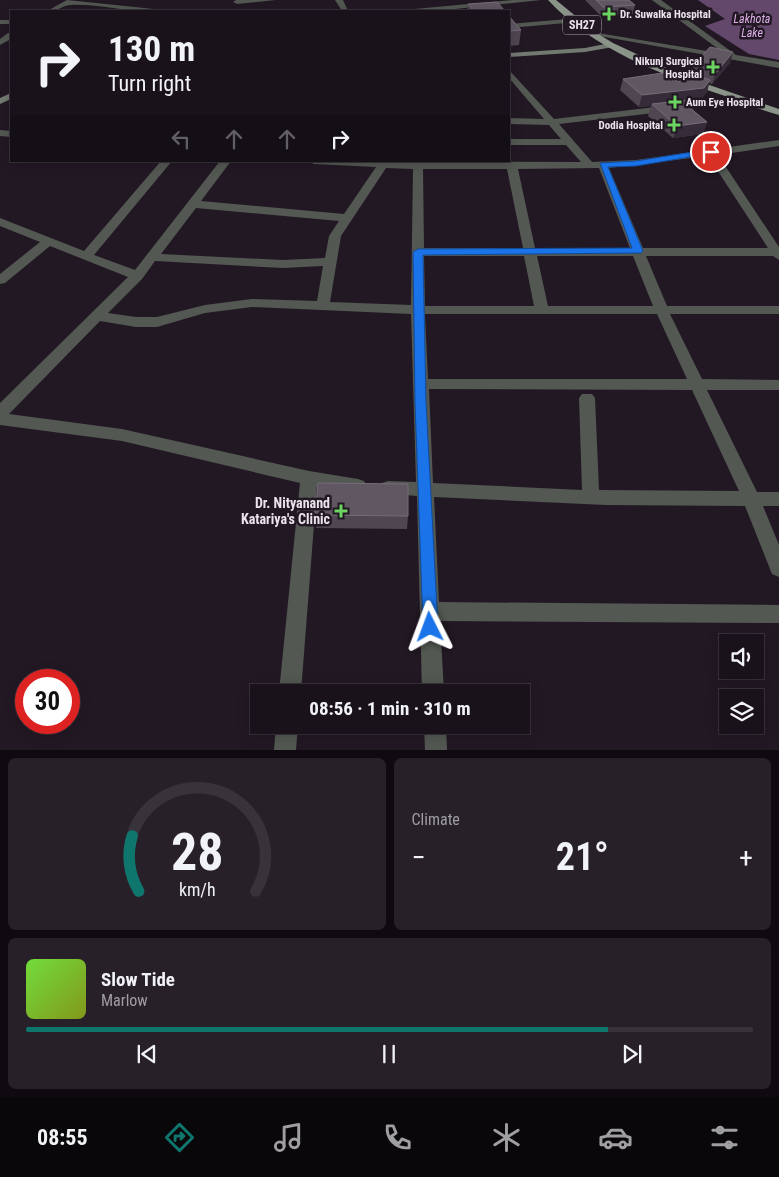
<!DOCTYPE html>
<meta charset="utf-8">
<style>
:root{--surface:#1a121b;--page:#272028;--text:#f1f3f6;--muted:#9f9ea3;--line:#38323a;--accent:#0f766e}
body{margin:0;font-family:"Roboto Condensed",sans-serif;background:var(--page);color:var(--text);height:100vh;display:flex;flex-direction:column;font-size:19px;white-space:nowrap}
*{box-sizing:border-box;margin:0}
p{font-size:16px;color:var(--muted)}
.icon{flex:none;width:28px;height:28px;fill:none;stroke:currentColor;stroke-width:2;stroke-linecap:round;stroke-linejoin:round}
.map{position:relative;height:750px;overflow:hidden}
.drawer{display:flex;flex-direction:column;gap:8px;padding:8px;background:#0e0a0f;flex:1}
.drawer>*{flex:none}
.banner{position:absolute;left:10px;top:10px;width:500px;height:152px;border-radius:0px;box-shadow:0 2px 12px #0003,0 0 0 1px var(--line);background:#1a121b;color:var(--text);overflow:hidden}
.fabs{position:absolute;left:719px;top:634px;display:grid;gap:10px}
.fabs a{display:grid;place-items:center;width:45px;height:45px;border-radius:0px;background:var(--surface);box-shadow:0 2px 12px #0003,0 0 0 1px var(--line);font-size:25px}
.speed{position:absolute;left:15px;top:669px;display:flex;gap:10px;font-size:25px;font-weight:700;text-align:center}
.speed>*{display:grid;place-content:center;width:65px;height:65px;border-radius:50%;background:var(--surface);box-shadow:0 2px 12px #0003,0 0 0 1px var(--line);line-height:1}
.speed .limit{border:8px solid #d22;background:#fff;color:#111}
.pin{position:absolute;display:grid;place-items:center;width:42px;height:42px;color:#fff;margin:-21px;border:2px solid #fff;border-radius:50%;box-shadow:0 1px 5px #0007}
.me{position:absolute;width:55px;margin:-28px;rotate:357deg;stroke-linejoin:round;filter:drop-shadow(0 0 4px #0008)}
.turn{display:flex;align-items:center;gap:18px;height:105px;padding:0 15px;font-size:22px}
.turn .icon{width:65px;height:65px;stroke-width:2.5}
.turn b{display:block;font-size:35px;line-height:42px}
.lanes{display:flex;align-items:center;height:48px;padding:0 15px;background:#0003;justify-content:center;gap:25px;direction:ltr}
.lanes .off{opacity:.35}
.big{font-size:38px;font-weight:700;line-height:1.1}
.drawer .tile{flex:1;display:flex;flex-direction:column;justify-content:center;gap:8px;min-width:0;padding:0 18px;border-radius:8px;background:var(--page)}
.drawer .dial{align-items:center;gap:0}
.dial svg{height:130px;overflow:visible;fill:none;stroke:var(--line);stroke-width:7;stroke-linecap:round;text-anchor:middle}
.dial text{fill:var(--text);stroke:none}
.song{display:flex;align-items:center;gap:15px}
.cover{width:60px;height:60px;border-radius:8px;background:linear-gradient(135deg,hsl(100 70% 55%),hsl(70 70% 35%))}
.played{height:5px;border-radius:2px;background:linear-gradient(90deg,var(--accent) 80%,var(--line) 80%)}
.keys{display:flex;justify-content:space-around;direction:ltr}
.heat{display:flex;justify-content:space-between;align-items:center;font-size:28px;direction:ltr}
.drawer .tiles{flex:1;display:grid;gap:8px;grid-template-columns:1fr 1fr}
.tile:last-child{grid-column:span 2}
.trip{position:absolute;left:250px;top:684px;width:280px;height:50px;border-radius:0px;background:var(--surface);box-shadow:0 2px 12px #0003,0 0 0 1px var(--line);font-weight:700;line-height:50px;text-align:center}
.dock{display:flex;height:80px;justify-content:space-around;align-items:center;background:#0a070b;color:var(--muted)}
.dock .icon{width:35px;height:35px}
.dock .selected{color:var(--accent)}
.dock b{font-size:22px;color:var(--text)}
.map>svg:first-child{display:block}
</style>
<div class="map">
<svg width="779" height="750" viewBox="0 0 779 750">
<rect width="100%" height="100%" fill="#221824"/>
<polygon fill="#64486b" points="698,0 779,0 779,60 749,54 705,26 725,19"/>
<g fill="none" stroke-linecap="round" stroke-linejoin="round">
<g fill="#535852" fill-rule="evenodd">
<path d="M67,0L154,9L158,11C129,13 97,3 70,5C62,6 56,12 47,11Z"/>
<polygon points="236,0 276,0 237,4 233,2"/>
<polygon points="335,0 343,0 348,11 342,11"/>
<polygon points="513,0 541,0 436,11 410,11 414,9"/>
<polygon points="652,0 661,0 736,55 779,62 779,68 588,34 592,32 725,54"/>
<polygon points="580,18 581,20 577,22 509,28 509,24"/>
<rect x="0" y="20" width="11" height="4"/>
<polygon points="8,33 11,33 11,39 0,45 0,39"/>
<path d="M509,70L554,119L723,99L728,102L723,105L559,124L592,162L636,160L779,140V146L718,155L779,247V260L773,256H646L667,306H779V314H670L702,379L779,380V390H707L757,492H779V506H763L779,545V577L772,574L745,506L606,505L434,497L439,602L779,605V623L440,621L444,692H422L417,496L382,493L379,488L382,483L388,481L416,482L411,314L252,307L205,313L157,327H136L100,321L9,414L122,429L309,471L358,479L364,481L367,486L364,491L358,493L317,486L301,692H279L300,483L122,441L0,425V403L128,277L50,246L5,283L0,284V274L40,242L0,226V218L84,251L161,161H172L94,255L135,270L220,161H231L201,201L344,214L376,167L314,164L309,161L581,162L566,145H509V139H561L549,125L509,124V118L544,119L509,78ZM708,156L768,248H643L609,168ZM386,168L413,169L411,305L330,302L341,236ZM599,168L630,248H535L518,169ZM423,169H507L523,248H424ZM196,208L339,221L329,236L325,258L283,260L161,254ZM424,256H524L534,306H425ZM537,256H633L653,306H548ZM155,261L283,268L323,266L317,301L252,299L205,305L157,317H136L108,313L142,279ZM425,314H657L687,379H428ZM429,389L692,390L739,491L599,490L595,398L592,394H582L579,398L582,490L433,483Z"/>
<polygon points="0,130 11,131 11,137 0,136"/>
<polygon points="276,725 298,725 296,750 274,750"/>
<polygon points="424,725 446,725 447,750 425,750"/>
</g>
<g fill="#727a71" fill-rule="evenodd">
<polygon points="610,43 613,43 613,47 585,52 509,57 509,53 585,48"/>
<polygon points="11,93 11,99 0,104 0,98"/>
</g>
<path fill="#8a9488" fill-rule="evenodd" d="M548,0H556L595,32L613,43L686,77L779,109V115C761,110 743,103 725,96C662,75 594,50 548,0Z"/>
</g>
<g fill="#504652">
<polygon points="585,0 629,0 635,5 633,14 601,16"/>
<polygon points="468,4 505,11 467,11"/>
<polygon points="509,16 521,30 519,45 509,46"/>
<polygon points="730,63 712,84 709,83 707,92 700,100 695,100 692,110 707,122 703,134 673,138 648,116 651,106 639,107 620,90 623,79 679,82 691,74 694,65"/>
<polygon points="315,515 408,516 407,529 316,528"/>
</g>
<g fill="#362c39">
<polygon points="733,52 730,63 712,84 716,73"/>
<polygon points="710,80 707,92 700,100 695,100 692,111 652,104 651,106 639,107 642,95"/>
<polygon points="707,122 703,134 673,138 677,126"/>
</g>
<g fill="#605763" stroke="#766d78">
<polygon points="596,0 629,0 635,5 603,7"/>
<polygon points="497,2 505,11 474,11 468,4"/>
<polygon points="509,16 521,30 509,31"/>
<polygon points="710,47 733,52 716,73 694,65"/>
<polygon points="687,72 710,80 704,88 642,95 623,79 662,73 679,82"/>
<polygon points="695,99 689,107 707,122 677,126 652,104"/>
<polygon points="318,483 408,484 408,516 315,515"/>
</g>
<polygon fill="#1a73e8" stroke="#114b97" points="711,149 714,150 714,153 636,166 608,167 643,251 641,253 423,255 426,402 438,627 436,632 430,635 425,632 423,627 415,402 413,252 418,249 632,248 600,163 636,161"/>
<g fill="#6dd361" stroke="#221824" stroke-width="2">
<path d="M606.5 6.5h5v5h5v5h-5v5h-5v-5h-5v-5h5z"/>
<path d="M710.5 59.5h5v5h5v5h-5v5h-5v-5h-5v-5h5z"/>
<path d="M672.5 94.5h5v5h5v5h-5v5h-5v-5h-5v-5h5z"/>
<path d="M671.5 117.5h5v5h5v5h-5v5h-5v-5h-5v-5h5z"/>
<path d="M338.5 503.5h5v5h5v5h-5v5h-5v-5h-5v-5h5z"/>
</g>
<g text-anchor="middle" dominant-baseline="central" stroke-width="5" stroke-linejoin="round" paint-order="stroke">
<g font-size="11" font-weight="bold" fill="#eae3eb" stroke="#221824" text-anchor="start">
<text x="620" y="14">Dr. Suwalka Hospital</text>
<text x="702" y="61" text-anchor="end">Nikunj Surgical<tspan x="702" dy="13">Hospital</tspan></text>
<text x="686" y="102">Aum Eye Hospital</text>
<text x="663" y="125" text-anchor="end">Dodia Hospital</text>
</g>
<g font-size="12" font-style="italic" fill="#dfb0ea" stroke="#221824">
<text x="752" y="19">Lakhota<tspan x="752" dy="14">Lake</tspan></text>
</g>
<rect fill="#221824" stroke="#aea6af" stroke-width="1" x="563" y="15.5" width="38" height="19" rx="4"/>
<g font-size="12" font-weight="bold" fill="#eae3eb">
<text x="582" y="25">SH27</text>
</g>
<g font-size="14" font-weight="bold" fill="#eae3eb" stroke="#221824" text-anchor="end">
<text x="330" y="503">Dr. Nityanand<tspan x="330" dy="16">Katariya's Clinic</tspan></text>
</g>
</g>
</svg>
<div class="fabs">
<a><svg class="icon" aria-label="sound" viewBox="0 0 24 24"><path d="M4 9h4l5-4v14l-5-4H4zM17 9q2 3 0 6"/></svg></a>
<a><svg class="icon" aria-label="layers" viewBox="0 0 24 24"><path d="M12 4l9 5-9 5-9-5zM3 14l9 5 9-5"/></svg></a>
</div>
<div class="speed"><div class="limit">30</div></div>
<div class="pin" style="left:711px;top:152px;background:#d93025"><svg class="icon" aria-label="arrive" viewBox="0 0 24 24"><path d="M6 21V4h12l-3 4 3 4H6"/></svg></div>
<svg class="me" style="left:430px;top:627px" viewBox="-20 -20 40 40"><path d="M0-17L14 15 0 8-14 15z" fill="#1a73e8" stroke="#fff" stroke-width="4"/></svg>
<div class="trip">08:56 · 1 min · 310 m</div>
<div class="banner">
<div class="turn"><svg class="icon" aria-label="right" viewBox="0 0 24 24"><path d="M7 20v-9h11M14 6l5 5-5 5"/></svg><div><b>130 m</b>Turn right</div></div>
<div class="lanes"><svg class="icon off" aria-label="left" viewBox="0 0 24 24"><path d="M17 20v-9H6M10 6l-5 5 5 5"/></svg><svg class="icon off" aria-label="ahead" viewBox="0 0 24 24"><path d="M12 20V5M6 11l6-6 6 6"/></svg><svg class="icon off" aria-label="ahead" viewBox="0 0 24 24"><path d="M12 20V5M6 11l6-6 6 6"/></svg><svg class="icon" aria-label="right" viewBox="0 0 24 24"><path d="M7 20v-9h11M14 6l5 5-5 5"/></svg></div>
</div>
</div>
<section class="drawer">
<div class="tiles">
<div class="tile dial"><svg viewBox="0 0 100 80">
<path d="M14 69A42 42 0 1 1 86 69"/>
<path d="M14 69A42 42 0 0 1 10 35" stroke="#0f766e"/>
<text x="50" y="56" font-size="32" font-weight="700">28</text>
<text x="50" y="72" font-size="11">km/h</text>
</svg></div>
<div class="tile"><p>Climate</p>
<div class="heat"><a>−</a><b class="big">21°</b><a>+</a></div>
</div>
<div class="tile">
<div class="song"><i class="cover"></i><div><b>Slow Tide</b><p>Marlow</p></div></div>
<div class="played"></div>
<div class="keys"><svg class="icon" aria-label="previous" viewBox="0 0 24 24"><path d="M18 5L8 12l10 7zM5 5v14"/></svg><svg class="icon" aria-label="pause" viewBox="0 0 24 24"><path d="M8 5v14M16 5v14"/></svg><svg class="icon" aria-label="next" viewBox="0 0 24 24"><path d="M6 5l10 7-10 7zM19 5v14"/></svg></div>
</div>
</div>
</section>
<nav class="dock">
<b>08:55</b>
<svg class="icon selected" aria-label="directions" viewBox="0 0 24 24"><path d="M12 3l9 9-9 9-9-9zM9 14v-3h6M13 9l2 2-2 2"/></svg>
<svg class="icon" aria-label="music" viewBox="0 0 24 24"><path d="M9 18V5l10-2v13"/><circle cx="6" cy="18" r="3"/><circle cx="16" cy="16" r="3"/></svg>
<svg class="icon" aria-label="phone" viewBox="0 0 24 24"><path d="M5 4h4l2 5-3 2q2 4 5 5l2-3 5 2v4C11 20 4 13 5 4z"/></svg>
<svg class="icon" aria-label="climate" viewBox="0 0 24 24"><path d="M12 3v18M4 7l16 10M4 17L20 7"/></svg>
<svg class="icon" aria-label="car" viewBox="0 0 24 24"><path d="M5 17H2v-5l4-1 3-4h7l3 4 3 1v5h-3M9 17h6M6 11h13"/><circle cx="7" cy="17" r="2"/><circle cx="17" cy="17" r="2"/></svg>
<svg class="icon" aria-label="filters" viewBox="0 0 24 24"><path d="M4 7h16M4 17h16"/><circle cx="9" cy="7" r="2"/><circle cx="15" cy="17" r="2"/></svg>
</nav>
